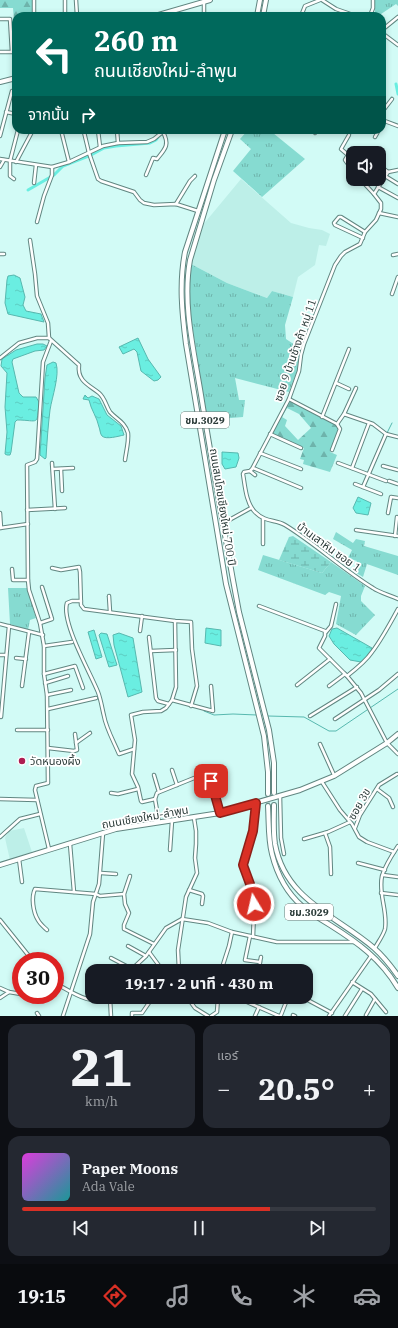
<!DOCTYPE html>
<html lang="th">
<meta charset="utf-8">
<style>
:root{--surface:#171b24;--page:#242831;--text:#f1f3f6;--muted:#9ea1a6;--line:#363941;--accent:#d93025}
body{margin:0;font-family:"IBM Plex Serif","Noto Sans Thai",serif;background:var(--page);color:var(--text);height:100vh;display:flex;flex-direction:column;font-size:15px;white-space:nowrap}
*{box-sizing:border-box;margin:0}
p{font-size:13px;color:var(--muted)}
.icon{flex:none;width:22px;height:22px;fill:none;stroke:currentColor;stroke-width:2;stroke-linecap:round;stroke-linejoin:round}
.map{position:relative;height:1016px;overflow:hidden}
.drawer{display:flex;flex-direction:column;gap:8px;padding:8px;background:#0d0f14;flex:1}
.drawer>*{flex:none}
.banner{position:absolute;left:12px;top:12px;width:374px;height:122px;border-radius:12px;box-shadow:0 2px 6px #0003;background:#00695c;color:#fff;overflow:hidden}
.buttons{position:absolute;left:346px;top:146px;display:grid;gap:8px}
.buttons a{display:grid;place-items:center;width:40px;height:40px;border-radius:8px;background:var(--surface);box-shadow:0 2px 6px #0003;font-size:20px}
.speed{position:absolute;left:12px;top:952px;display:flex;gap:8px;font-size:20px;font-weight:700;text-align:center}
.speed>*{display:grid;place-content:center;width:52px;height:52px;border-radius:50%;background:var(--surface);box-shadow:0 2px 6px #0003;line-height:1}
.speed .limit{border:6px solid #d22;background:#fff;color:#111}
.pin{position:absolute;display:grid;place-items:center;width:34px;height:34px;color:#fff;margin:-17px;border-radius:8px;box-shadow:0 2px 6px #0006}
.me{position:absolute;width:44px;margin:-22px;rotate:351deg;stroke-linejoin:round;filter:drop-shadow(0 0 3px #0008)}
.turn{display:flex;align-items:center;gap:14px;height:84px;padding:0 16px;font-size:18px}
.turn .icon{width:52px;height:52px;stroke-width:2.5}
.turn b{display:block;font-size:28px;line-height:34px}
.then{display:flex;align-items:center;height:38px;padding:0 16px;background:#0003;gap:8px;font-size:15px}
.big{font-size:30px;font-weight:700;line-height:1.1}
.drawer .card{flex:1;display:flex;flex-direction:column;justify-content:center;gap:6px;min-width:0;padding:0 14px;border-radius:12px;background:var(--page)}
.drawer .dial{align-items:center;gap:0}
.dial b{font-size:52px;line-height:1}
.song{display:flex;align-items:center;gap:12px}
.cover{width:48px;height:48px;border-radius:6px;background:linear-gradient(135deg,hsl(300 70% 55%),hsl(180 70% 35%))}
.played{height:4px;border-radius:2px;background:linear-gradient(90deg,var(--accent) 70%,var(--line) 70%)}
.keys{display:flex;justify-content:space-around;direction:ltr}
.heat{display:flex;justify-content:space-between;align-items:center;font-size:22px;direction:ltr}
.drawer .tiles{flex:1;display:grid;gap:8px;grid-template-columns:1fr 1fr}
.card:last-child{grid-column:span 2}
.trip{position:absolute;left:85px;top:964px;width:228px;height:40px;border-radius:12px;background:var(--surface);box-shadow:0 2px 6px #0003;font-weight:700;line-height:40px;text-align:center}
.menu{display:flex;height:64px;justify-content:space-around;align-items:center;background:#090b0e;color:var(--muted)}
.menu .icon{width:28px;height:28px}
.menu .active{color:var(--accent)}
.menu b{font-size:18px;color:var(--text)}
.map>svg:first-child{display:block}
</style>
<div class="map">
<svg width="398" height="1016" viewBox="0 0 398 1016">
<defs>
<pattern id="grass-tufts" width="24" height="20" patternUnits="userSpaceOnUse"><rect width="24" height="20" fill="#86dbd1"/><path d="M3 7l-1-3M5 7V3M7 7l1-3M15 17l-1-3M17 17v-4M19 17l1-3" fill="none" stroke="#6eb3ab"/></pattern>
<pattern id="forest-firs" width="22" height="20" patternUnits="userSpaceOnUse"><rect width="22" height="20" fill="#86dbd1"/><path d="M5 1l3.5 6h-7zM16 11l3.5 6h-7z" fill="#6eb3ab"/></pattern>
<pattern id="wetland-marsh" width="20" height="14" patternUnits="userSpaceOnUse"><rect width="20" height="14" fill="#86dbd1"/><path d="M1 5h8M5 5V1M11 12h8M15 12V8" fill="none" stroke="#6eb3ab"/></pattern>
<pattern id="water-ripples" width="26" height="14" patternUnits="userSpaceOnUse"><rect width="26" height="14" fill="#6aeee1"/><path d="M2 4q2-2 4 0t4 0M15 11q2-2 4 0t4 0" fill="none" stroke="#5ccdc2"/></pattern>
</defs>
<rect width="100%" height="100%" fill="#d2fbf6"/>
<g fill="#bdefe8">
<polygon points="241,179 291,223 309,228 322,230 330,234 326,246 319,245 315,265 298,277 293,297 272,291 267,298 227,283 191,264 202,226"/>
<polygon points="24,828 32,852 10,860 5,838 9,831"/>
</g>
<g fill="url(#grass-tufts)">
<polygon points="375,0 398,0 398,6 396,4 378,16 375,14"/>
<polygon points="248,130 275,130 273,133 305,159 262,197 233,171 251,149 240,139"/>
<polygon points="191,264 227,283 267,298 272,291 293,297 285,325 286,339 301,349 299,355 299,366 289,392 235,378 239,400 245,400 243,417 207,420 191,318 189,300"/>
<polygon points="336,532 353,543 356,539 365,541 364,546 398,556 398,575 367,564 363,577 353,571 357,561 348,558 352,550 333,539"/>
<polygon points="263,555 322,573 331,562 365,586 361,596 361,601 375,615 356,635 336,624 341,596 329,592 325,595 258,570"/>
<polygon points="8,588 27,588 36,618 30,620 28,630 10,624"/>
</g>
<g fill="url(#forest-firs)" fill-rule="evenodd">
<polygon points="0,0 33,0 34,16 16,16 16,32 15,32 13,8 0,8"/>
<path d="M289,401L339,427L330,452L337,455L330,472L303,464L304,460L300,459L304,448L272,433ZM287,408L299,414L311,428L298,440L285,426L287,420L282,417Z"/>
</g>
<polygon fill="url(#wetland-marsh)" points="293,536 331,562 322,573 279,560 289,537"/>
<g fill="url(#water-ripples)" stroke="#57b8af">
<polygon points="14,275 20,278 25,297 23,305 26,311 41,314 44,322 8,314 5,303 7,280 8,276"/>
<polygon points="138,338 148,359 161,377 158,380 154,381 141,371 137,352 134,349 123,354 119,347"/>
<path d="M37,344H43L47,346L44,350L35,351L13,359L12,362L19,393L23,397H36L39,402C37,427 39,420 17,420L15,422L11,452L10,455H7L5,454L7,432L5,407L7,373L1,366L2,359L16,350Z"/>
<path d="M53,362L56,363C60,375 52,397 50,410C48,426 47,442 46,458L45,459L40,455L45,378L47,365Z"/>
<path d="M85,395L88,398L92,396L99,399L107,415L121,426L124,435C119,436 106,440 102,436C100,434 100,429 99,427C97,417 91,410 89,400L83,399Z"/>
<polygon points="222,452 238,453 239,458 236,467 225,469 222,464"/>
<polygon points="358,497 371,503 368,515 356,513 353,508"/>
<polygon points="206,628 221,630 221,646 205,643"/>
<polygon points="337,628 372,648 371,652 361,662 350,660 334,644 329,636 332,629"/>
<polygon points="94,630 102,657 96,659 88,632"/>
<polygon points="101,633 107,634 117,665 109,667 99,635"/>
<polygon points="119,633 133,638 142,692 128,697 114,645 113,635"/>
</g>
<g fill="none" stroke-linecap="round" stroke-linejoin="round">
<g stroke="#57b8af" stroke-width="1">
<polyline points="387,433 392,423"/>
<polyline points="376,461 378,455"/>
<polyline points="204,711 214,715 233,714 257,715"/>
<polyline points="268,716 304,717 329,731 336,731 398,689"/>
</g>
<g stroke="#6aeee1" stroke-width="3">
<polyline points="396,84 398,94"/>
<polyline points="28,190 54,175 63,166 91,155 104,148 116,146 150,143 156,140 158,137"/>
</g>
<polyline stroke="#b1d5d0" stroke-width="4" stroke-dasharray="4 2" stroke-linecap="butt" points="268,806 268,794"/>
<defs>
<g id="street">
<polyline points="34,0 34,16"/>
<polyline points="65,0 65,16"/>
<polyline points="76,0 77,16"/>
<polyline points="322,0 336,9 356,16"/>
<polyline points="204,16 204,0"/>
<polyline points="301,16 305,6 320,0"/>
<polyline points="370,16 373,8 373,0"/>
<polyline points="0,19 10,19 12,52 0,52"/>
<polyline points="382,30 398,17"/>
<polyline points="382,33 398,45"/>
<polyline points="6,112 16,114"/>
<polyline points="382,112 392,99"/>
<polyline points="382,120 398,126"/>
<polyline points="61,130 69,162"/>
<polyline points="82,130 84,132 89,153 98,179 101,181 134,192 140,200 144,203 154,205 176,204 198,211"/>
<polyline points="98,130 100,147"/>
<polyline points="117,130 118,143"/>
<polyline points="315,133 317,130"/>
<polyline points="349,135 341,149 348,155 345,160 353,171"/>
<polyline points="0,136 12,91"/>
<polyline points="375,137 379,130"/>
<polyline points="360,151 363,153"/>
<polyline points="0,159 52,167 69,162 103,146 118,143 147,142 154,139 165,130"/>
<polyline points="16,162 33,130"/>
<polyline points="379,165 388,172"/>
<polyline points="0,167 4,160"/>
<path d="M398,170L388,172L374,194L381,203V209L376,220L365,232L360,244L345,252L341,256L335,265L304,344L301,355L299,371L289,399L252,469L250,471L244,472L243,474C245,486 246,503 255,512C266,523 275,519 285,525C316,544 342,569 373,588C380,593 390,595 398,599"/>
<path d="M146,175L153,158L157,159C165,149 170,145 163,132"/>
<polyline points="385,176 398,184"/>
<polyline points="14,179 10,176 10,161 18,130"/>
<polyline points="360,179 374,194"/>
<polyline points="34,183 36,165"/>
<polyline points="378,187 398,198"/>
<polyline points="176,204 190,181 195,176"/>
<polyline points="379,213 398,217"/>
<polyline points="37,222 44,196 52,175 52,167"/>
<polyline points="363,238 335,225 334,223 339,217 341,217 365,232"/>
<polyline points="30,240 35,274 37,296 48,323 49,338"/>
<polyline points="0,254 4,254"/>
<polyline points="393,255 398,254"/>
<polyline points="392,294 398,277"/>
<path d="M49,338L79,365C77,381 89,385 99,393C105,398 106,406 110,412C116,419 125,422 128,433C129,441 126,452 125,460"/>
<polyline points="0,358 19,343 37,338 49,338"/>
<polyline points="336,383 349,389"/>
<polyline points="289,399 337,424 344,414 373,424 386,434 398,437"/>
<polyline points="344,414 356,388"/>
<polyline points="322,417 349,349"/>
<polyline points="270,434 301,448"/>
<polyline points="332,450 340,429 337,424"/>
<polyline points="260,453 301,469"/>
<polyline points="52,463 55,509"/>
<polyline points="338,463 386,481"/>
<polyline points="383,466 398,470"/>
<polyline points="253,468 301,488"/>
<polyline points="352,468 369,423"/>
<polyline points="53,469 73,468"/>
<polyline points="61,469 62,491"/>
<polyline points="250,471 255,475"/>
<polyline points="389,481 398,484"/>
<polyline points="355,484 381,494"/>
<polyline points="363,487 386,434"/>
<polyline points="27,510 65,508"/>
<polyline points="0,513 1,528"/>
<polyline points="388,513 391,497 398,498"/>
<polyline points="222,524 251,508"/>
<polyline points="0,528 28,524"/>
<polyline points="356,530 398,536"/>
<polyline points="395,536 397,517"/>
<polyline points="263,544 263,519"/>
<polyline points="52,568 61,570 79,567 80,572 81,605 84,609 175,621 191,622 192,649 197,686 191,706"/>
<polyline points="12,569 13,580 28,580"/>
<polyline points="109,596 110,612"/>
<path d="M81,601H72L67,603C61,622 90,672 98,692C101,700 102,708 104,716C106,728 114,742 119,754L134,749"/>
<polyline points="259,606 325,631 325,636 319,648 347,676 361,693 387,743 398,754"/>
<polyline points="40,623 52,619 42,587"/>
<polyline points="0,624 43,635"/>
<polyline points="140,631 142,616"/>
<polyline points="326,632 331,626 336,604"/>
<polyline points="149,637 156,698 158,701 169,704"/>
<polyline points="44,646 72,642"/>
<polyline points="151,651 176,650"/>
<polyline points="0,655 6,655"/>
<polyline points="16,658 26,659"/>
<polyline points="44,674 75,666 83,688"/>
<path d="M347,676C356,669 366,661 372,652C381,640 391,622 398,609"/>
<polyline points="45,683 68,676"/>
<polyline points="297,685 330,659"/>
<polyline points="22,686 29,632"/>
<polyline points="329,686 345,674"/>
<polyline points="47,695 71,690"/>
<polyline points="172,700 213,711 211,686"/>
<polyline points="48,709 96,698"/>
<polyline points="310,716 357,687"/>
<polyline points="1,717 9,626"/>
<polyline points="335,719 379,690 398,674"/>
<polyline points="17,730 48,730"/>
<polyline points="76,743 90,733"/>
<polyline points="320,744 334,775"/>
<polyline points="48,748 74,751 77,750 75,734"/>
<polyline points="172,770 177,785"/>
<polyline points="154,775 159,792"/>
<polyline points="322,782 340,810 352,824 359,837 367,842 394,852"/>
<polyline points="377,789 389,798 393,807"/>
<polyline points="111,793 118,794 138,789"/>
<polyline points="280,796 281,838 284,854"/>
<polyline points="0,799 37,800"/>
<polyline points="155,799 142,802 141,801 138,787 132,774 135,740 131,715 143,712 161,711 166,708 172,700 176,687 175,621"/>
<polyline points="159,822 155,799 157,793 209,772 213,790 220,813"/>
<polyline points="355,828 360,815 379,785 397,774"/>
<polyline points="325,833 330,847 331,874"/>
<polyline points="0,837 20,819 40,814"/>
<polyline points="304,839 328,832 350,822"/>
<polyline points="70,844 74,892"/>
<polyline points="49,849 35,790 36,786 48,783 47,695 44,674 44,646 40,623 29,590 28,580 27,465 35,462 37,459 43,362 51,341"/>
<polyline points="170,850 172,821"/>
<polyline points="19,859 22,882"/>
<polyline points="358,863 385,870"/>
<polyline points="101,873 116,874"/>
<polyline points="383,875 398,877"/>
<polyline points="130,876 124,894 125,904 129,913 124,925 124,929 154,944"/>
<polyline points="189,890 202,894 203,896 202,904"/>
<polyline points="381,893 398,895"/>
<polyline points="0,920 33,961"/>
<path d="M47,930C44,927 40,924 38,920C33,912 31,897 35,889L96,894L100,896L124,894"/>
<polyline points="250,936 245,960 260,962 259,971"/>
<polyline points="253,937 254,913 253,895 243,865 251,839 256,803"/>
<polyline points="128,946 146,956"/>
<path d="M375,948C378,942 383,936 385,929C388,911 378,894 382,876C385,866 392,855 398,846"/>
<polyline points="149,952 163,971"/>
<polyline points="111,958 132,969"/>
<polyline points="260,962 261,957"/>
<polyline points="130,971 146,956 166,928 182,919 208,923 232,932 277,942 355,942"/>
<polyline points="179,971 178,950 186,897 197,873 195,858 196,844 196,831 194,818"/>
<polyline points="179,971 194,968 201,971"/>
<polyline points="221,971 229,946 232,932"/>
<polyline points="279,971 280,967"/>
<polyline points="352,982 371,994 386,1012"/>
<path d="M55,983C70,991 93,1008 111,997"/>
<polyline points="0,988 9,992 21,994"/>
<polyline points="23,995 28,997 31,995"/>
<polyline points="187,997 195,1008 208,1016"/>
<polyline points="281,997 287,999"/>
<polyline points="302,997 332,1013"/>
<polyline points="0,998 9,992"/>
<polyline points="110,998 111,1016"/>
<polyline points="189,999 193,997"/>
<polyline points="247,1002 279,1016 281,1015 288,997"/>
<polyline points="37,1013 39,1016"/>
<polyline points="293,1015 295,1016"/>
<polyline points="366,1015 375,999"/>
<polyline points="63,1016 90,934 93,902 99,884 103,833"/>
<polyline points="132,1016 132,1013 142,1013 153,997"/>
<polyline points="211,1016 217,1012 218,997"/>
<polyline points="255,1016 259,1007"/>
<polyline points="329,1016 371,956"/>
<polyline points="345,1016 362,989"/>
</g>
<g id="secondary">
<polyline points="155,16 210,0"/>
<polyline points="0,82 16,78"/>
<polyline points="0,865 116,829 220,813 300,790 334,776 387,743 398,734"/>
</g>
<g id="primary">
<polyline points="257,16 260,0"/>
<polyline points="263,16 266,0"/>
<path d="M225,130L185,252C179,283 182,313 186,344L226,584L264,736L268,772V794"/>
<path d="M232,130L214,180L190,260C182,304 194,351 201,395C211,457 222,518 233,580L239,612L269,730L274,763V793"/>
<path d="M274,805C274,818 273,831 275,844C285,900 337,916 374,948C383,956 391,966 398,976"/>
<path d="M268,806C269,822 268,839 272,854C277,874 287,893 302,906C310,913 320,919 330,925C357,942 381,959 398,988"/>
</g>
</defs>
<use href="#street" stroke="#618681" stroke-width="4.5"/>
<use href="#secondary" stroke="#618681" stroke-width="6"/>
<use href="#primary" stroke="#618681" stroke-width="6"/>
<use href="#street" stroke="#fff" stroke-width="2.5"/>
<use href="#secondary" stroke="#fff" stroke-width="4"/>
<use href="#primary" stroke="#fff" stroke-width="4"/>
</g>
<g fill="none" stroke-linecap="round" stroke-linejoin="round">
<defs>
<polyline id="route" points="211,781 220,813 256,803 253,831 243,865 250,884 254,904"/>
</defs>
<use href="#route" stroke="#8d1f18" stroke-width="10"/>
<use href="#route" stroke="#d93025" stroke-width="7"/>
</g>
<circle fill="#ae1d51" stroke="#fff" stroke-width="1.5" cx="22" cy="761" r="4"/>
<g text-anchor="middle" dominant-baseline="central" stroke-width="3.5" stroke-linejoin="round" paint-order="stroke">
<g fill="#fff" stroke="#6b7674" stroke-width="1">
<rect x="181" y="412" width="48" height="16" rx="3"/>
<rect x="285" y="904" width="48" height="16" rx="3"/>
</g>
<g font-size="10" font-weight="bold" fill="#2b3b39">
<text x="205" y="420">ชม.3029</text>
<text x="309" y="912">ชม.3029</text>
</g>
<g font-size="11" fill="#2b3b39" stroke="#fff">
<text transform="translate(295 350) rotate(-71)">ซอย 9 บ้านช้างค้า หมู่ 11</text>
<text transform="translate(223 507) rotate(81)">ถนนสมโภชเชียงใหม่ 700 ปี</text>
<text transform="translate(329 547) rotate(36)">บ้านเสาหิน ซอย 1</text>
<text transform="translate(359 804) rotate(-61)">ซอย 3ข</text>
<text transform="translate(145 817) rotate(-10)">ถนนเชียงใหม่-ลำพูน</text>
</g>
<g font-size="11" fill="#2b3b39" stroke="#fff" text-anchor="start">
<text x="30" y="761">วัดหนองผึ้ง</text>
</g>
</g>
</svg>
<div class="buttons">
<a><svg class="icon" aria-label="sound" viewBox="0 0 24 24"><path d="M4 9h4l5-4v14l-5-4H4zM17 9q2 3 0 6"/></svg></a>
</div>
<div class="speed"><div class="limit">30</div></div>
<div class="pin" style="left:211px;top:781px;background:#d93025"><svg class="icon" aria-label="arrive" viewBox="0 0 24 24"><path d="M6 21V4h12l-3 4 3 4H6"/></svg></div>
<svg class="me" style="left:254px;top:904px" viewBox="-20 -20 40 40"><circle r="17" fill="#d93025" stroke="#fff" stroke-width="3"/><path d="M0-11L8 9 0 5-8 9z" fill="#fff"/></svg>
<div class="trip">19:17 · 2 นาที · 430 m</div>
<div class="banner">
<div class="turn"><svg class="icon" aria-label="left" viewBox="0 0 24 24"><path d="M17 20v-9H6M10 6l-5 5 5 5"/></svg><div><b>260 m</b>ถนนเชียงใหม่-ลำพูน</div></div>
<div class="then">จากนั้น<svg class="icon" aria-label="right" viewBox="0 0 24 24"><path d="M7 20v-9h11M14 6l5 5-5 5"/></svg></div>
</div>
</div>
<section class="drawer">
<div class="tiles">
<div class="card dial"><b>21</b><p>km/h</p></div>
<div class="card"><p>แอร์</p>
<div class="heat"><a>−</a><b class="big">20.5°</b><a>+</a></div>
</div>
<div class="card">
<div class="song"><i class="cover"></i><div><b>Paper Moons</b><p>Ada Vale</p></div></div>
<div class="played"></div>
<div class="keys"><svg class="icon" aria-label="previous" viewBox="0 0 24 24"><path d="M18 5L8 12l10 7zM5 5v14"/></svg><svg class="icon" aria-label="pause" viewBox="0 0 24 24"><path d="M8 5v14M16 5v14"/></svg><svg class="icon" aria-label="next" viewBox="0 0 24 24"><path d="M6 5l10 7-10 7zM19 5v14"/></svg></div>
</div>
</div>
</section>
<nav class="menu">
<b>19:15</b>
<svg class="icon active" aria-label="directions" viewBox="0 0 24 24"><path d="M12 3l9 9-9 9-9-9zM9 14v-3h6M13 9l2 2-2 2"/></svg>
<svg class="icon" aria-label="music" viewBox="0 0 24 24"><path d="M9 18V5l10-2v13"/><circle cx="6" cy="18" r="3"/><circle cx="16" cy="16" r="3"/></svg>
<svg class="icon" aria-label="phone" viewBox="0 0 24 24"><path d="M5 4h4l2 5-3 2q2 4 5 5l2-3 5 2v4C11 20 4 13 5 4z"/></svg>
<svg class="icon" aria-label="climate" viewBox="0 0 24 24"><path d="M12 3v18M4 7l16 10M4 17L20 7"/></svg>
<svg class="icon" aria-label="car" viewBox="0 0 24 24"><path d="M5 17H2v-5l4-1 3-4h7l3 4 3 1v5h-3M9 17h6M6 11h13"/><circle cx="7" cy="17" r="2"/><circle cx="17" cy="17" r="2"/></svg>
</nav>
